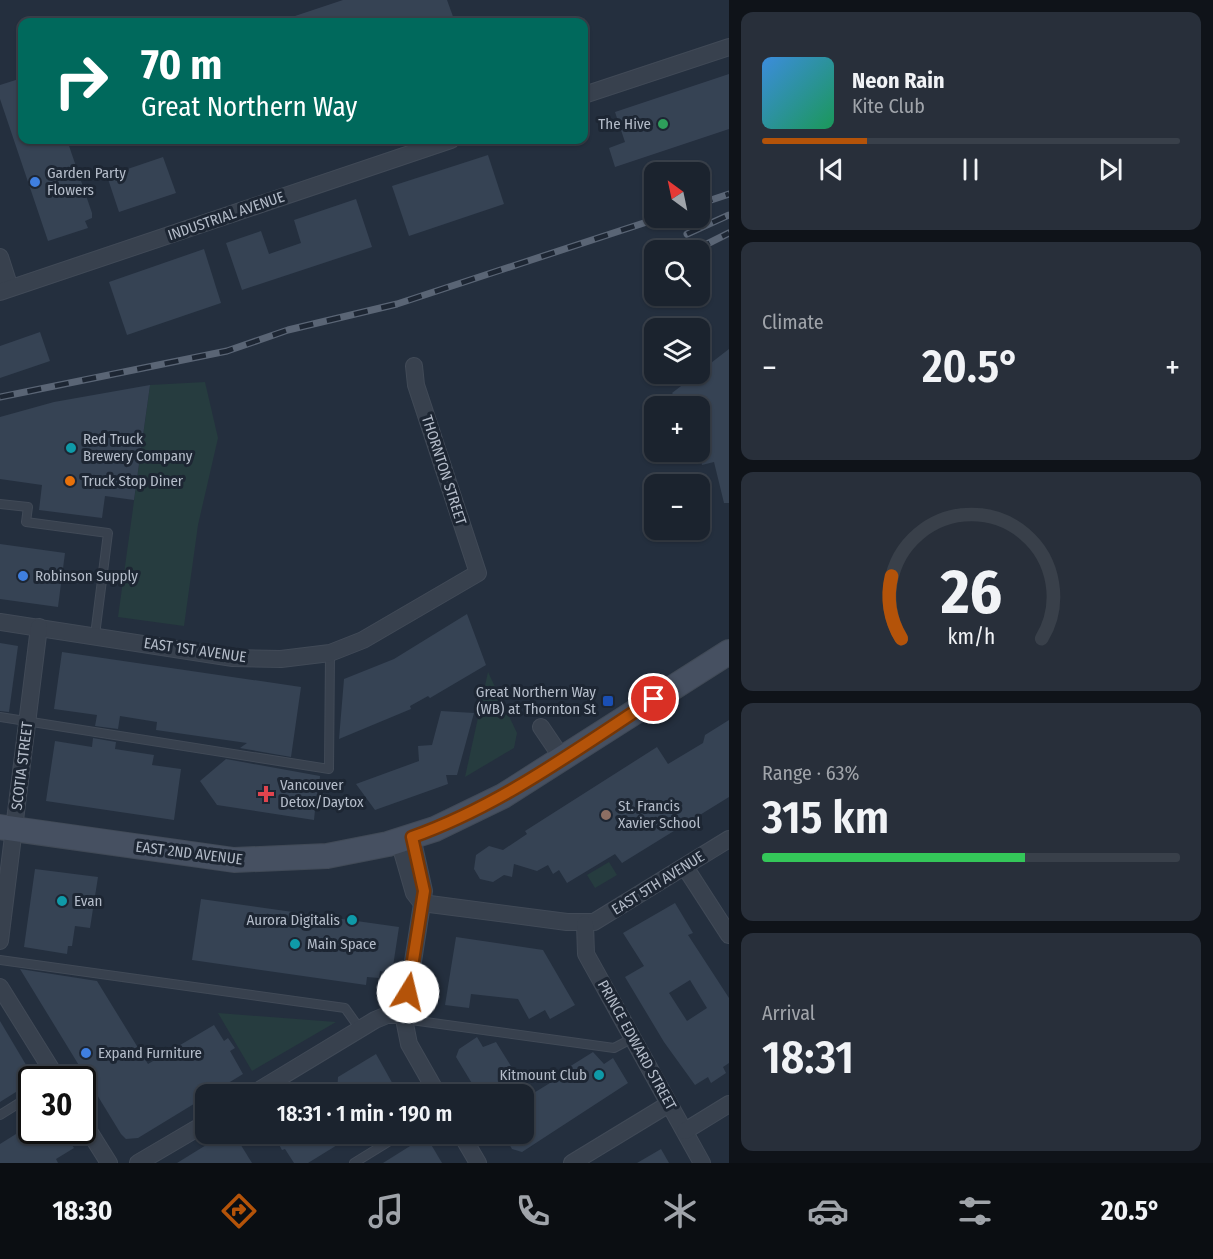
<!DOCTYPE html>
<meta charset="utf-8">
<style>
:root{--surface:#1b232e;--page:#282f3a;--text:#f1f3f6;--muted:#a0a4aa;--line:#39404a;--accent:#b45309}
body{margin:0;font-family:"Fira Sans Condensed",sans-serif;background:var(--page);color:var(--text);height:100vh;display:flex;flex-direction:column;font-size:22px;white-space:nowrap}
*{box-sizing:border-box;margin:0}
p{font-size:20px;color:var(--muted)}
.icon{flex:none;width:33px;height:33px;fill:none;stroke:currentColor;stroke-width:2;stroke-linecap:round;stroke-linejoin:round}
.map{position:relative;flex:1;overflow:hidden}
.panel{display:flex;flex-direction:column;gap:12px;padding:12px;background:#0f1319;width:484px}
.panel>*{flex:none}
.guide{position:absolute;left:18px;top:18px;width:570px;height:126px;border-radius:12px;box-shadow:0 2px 4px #0004,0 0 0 2px var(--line);background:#00695c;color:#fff;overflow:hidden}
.needle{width:39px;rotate:327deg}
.controls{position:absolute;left:644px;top:162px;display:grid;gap:12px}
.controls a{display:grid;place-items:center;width:66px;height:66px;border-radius:12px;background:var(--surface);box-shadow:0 2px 4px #0004,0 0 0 2px var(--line);font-size:30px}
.speed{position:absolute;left:18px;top:1066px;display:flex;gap:12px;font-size:30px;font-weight:700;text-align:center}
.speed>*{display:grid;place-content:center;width:78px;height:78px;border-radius:50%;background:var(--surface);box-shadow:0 2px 4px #0004,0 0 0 2px var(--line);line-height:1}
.speed .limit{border:3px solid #111;border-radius:9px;background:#fff;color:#111}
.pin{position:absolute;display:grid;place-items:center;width:51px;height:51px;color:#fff;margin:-26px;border:3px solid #fff;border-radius:50%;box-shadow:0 2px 6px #0007}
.me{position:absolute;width:66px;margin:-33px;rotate:9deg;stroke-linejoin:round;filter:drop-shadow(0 0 4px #0008)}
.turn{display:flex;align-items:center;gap:21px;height:126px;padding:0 24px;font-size:27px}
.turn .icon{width:78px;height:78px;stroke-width:2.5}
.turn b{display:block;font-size:42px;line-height:51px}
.big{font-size:45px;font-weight:600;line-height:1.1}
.panel .widget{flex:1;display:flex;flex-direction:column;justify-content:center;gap:9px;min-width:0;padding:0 21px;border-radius:12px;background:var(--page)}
.panel .dial{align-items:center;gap:0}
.dial svg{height:156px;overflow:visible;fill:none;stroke:var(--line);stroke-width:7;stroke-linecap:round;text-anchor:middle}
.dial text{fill:var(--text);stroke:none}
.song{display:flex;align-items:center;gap:18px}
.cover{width:72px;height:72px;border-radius:9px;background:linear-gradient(135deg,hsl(210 70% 55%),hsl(150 70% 35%))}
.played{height:6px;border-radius:3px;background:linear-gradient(90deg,var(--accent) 25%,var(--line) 25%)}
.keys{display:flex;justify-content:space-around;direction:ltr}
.heat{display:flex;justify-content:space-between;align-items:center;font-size:33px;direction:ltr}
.charge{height:9px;border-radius:4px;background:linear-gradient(90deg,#34c759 63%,var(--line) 0)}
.trip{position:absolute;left:195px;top:1084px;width:339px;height:60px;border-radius:12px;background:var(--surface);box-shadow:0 2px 4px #0004,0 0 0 2px var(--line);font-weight:600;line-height:60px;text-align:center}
.dock{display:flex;height:96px;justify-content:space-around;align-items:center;background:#0b0e12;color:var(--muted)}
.dock .icon{width:42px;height:42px}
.dock .active{color:var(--accent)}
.dock b{font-size:27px;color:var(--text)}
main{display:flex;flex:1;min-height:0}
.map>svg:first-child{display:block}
</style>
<main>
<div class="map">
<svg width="729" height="1163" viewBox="0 0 729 1163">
<rect width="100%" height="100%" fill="#242f3e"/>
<g fill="#263c3f">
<polygon points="205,382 218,438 198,525 184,626 118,617 150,385"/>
<polygon points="488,672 517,733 514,748 465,777"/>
<polygon points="609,862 617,875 595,888 587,875"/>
<polygon points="218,1013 336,1022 252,1071"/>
</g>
<g fill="#364354" fill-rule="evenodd">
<polygon points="343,0 447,0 455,22 283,22 283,20"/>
<polygon points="729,74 729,129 615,167 609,148 625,142 615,112"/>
<polygon points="22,78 22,140 67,140 92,213 92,218 85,221 88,228 48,241 0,99 0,85"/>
<polygon points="488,155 504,204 409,236 392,186"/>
<polygon points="163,157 176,193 119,212 107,176"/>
<polygon points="356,199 372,247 242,290 226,243 261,231 269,254 301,243 294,220"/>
<polygon points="204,249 221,303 127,335 109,282"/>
<polygon points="40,332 50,361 0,378 0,346"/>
<polygon points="729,349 729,503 724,503 714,462 702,465 699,446 712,443 699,427 699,406 683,406 672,393"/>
<polygon points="150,385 134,500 105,496 102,518 39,510 42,485 0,479 0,417 54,402"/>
<polygon points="0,544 65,553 58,607 0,599"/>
<polygon points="467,614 486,665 430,698 428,696 410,706 411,709 339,739 344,679 394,659"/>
<polygon points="0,643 18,646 9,712 0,711"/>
<polygon points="62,652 301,687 291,757 240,748 247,743 156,730 157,722 120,716 118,729 95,726 97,715 54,709"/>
<polygon points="441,711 474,713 457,775 446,775 448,784 375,810 356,784 419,761 418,746 432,745"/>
<polygon points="729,720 729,797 622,863 615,854 567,883 559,870 553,874 548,865 537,871 514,864 512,877 504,875 493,882 480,879 474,869 476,855 489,846 503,850 527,834 525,831 657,747 668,764 703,743 705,735"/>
<polygon points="93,738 116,742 115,749 154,755 152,765 181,769 174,820 46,801 55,741 92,747"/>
<polygon points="226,759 320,776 319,786 329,801 315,810 314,820 217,805 200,781"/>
<polygon points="35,869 98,877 90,928 75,926 72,946 68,946 67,954 24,947"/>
<polygon points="201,899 399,927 392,973 380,971 379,978 367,977 366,985 192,960"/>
<path d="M675,903L693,933L688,935L729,998V1063L723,1067L726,1073L711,1083L708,1077L695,1085L664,1042L625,977L644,966L623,933ZM690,980L707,1008L687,1021L669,993Z"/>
<polygon points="456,937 543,950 575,1005 550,1019 545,1010 529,1019 518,999 471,994 469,1008 445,1005"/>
<polygon points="20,969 97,981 148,1064 214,1025 224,1041 228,1038 235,1048 230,1051 243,1074 138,1138 126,1139 121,1134"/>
<polygon points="0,1021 35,1080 0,1102"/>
<polygon points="477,1037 483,1047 496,1042 529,1095 479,1095 456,1057 459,1049"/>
<polygon points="593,1052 604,1064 613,1058 628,1083 522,1152 512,1149 503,1134 524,1134 524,1099 571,1070 569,1067"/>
<polygon points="376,1054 399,1095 337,1095 338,1077"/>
<polygon points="32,1124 32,1131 63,1131 74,1148 56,1159 58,1163 0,1163 0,1144"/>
<polygon points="224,1134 234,1134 252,1163 177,1163"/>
<polygon points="276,1134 355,1134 308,1163 294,1163 285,1149 282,1150 276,1139 278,1138"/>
<polygon points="426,1136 442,1163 383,1163"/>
<polygon points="661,1149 669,1163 637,1163"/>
</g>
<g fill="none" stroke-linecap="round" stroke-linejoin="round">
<defs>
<g id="lane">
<polyline points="0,504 28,507 26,522 108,533 95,635"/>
<polyline points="0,717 329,769 330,653"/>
<polyline points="0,960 345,1008 360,1029"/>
<polyline points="404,1019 614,1048 633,1038"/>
<polyline points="0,1115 32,1095"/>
<polyline points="354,1163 401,1134"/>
</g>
<g id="street">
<polyline points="584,95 729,47"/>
<polyline points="0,257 10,288"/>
<polyline points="0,292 451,140"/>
<polyline points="0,622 233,658 281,659 330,653 363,640 478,573 416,385 414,366"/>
<polyline points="541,727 562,758"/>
<polyline points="412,837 424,891 404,1019 409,1044 438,1095"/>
<polyline points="399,841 414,893 421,902"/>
<polyline points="685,867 729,935"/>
<polyline points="422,903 567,922 594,922 729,839"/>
<polyline points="585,924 586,954 702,1163"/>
<polyline points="0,941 39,627"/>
<polyline points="0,987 58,1080"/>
<polyline points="251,1095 375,1020 387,1015 404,1015"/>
<polyline points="82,1120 109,1163"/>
<polyline points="685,1131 729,1104"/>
<polyline points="461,1134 478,1163"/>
<polyline points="138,1163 206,1123"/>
<polyline points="572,1163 669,1104"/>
</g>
<polyline id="secondary" points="0,827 234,860 327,856 388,844 435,829 503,796 729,652"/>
</defs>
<use href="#lane" stroke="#414a57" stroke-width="10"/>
<use href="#street" stroke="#414a57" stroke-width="18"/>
<use href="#secondary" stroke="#414a57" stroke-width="26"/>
<use href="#lane" stroke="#38414e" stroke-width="8"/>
<use href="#street" stroke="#38414e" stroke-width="16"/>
<use href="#secondary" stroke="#465061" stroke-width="24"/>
<defs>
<g id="rail">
<polyline points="699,204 729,194"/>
<polyline points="687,234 729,215"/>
<polyline points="697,249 729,233"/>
<polyline points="0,397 227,351 288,330 397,304 659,218"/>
</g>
</defs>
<use href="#rail" stroke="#5a6575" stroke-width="7"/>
<use href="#rail" stroke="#1d2633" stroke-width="4.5" stroke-dasharray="14" stroke-linecap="butt"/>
</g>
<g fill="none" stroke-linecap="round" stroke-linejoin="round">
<defs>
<path id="route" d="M408,992L424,891L412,837C500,806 577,749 654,699"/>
</defs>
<use href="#route" stroke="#753606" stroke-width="15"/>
<use href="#route" stroke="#b45309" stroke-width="10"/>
</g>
<circle fill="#2e9e5b" stroke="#1d2633" stroke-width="2" cx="663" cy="124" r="6"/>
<g fill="#3f7fe0" stroke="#1d2633" stroke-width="2">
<circle cx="35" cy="182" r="6"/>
<circle cx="23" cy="576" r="6"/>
<circle cx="86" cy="1053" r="6"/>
</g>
<g fill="#0f9aa8" stroke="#1d2633" stroke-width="2">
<circle cx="71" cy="448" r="6"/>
<circle cx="62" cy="901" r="6"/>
<circle cx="352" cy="920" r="6"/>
<circle cx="295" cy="944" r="6"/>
<circle cx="599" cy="1075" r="6"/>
</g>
<circle fill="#e8710a" stroke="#1d2633" stroke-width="2" cx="70" cy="481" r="6"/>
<rect fill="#1a4fb4" stroke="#1d2633" stroke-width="2" x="602" y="695" width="12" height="12" rx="3"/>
<path fill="#e0444e" stroke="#1d2633" stroke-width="2" d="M263 785h6v6h6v6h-6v6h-6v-6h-6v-6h6z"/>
<circle fill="#8d6e63" stroke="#1d2633" stroke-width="2" cx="606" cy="815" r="6"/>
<g text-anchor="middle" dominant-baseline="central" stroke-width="6" stroke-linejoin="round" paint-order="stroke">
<g font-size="15" fill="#b4bcc9" stroke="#1d2633" text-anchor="start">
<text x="651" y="124" text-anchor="end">The Hive</text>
<text x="47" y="173">Garden Party<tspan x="47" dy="17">Flowers</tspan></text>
<text x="83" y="439">Red Truck<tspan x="83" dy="17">Brewery Company</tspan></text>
<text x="82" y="481">Truck Stop Diner</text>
<text x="35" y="576">Robinson Supply</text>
<text x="596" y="692" text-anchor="end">Great Northern Way<tspan x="596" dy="17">(WB) at Thornton St</tspan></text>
<text x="280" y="785">Vancouver<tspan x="280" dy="17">Detox/Daytox</tspan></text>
<text x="618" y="806">St. Francis<tspan x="618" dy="17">Xavier School</tspan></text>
<text x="74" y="901">Evan</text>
<text x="340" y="920" text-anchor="end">Aurora Digitalis</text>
<text x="307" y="944">Main Space</text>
<text x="98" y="1053">Expand Furniture</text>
<text x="587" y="1075" text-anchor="end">Kitmount Club</text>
</g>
<g font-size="15" fill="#b4bcc9" stroke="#1d2633">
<text transform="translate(226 216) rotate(-19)">INDUSTRIAL AVENUE</text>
<text transform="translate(444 470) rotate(72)">THORNTON STREET</text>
<text transform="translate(195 650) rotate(8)">EAST 1ST AVENUE</text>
<text transform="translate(22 766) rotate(-83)">SCOTIA STREET</text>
<text transform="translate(189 853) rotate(7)">EAST 2ND AVENUE</text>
<text transform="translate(658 883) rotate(-32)">EAST 5TH AVENUE</text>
<text transform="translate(637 1045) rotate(61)">PRINCE EDWARD STREET</text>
</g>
</g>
</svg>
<div class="controls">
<a><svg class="needle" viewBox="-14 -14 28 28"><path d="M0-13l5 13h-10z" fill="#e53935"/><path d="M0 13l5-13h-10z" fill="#a0a4aa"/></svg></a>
<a><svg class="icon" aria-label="search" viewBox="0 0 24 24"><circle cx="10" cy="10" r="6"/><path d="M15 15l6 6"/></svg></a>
<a><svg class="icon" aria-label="layers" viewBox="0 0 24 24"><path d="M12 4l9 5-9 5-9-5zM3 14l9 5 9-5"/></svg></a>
<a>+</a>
<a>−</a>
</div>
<div class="speed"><div class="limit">30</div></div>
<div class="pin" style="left:654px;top:699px;background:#d93025"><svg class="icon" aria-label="arrive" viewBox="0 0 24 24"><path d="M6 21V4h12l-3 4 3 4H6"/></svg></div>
<svg class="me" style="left:408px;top:992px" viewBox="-20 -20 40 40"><circle r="19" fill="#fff"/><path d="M0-13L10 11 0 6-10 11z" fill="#b45309"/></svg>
<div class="trip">18:31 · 1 min · 190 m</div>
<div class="guide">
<div class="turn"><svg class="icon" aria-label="right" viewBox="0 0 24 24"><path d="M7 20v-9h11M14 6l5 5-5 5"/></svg><div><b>70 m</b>Great Northern Way</div></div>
</div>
</div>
<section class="panel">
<div class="widget">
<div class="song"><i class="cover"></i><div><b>Neon Rain</b><p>Kite Club</p></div></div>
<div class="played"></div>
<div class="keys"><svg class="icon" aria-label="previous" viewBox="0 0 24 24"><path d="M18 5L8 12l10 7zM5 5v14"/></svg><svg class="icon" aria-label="pause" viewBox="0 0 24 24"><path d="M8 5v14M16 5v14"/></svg><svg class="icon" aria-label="next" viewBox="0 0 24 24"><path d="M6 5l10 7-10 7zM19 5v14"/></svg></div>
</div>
<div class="widget"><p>Climate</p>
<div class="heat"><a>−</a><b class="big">20.5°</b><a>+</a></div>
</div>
<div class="widget dial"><svg viewBox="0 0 100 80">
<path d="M14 69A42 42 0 1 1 86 69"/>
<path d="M14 69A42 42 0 0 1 9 37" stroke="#b45309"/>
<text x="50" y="56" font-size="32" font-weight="700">26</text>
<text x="50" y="72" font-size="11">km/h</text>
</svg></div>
<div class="widget"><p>Range · 63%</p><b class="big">315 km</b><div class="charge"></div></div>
<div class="widget"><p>Arrival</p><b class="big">18:31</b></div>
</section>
</main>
<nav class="dock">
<b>18:30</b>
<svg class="icon active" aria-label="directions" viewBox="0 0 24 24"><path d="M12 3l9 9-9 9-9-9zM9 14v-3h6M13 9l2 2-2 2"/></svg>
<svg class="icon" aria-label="music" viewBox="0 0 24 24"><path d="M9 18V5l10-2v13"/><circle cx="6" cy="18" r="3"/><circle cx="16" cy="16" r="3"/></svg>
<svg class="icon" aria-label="phone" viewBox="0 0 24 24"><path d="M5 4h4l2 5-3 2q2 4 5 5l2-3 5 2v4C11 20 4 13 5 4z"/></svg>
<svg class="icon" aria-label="climate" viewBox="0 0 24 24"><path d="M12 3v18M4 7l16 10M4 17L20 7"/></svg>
<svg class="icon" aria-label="car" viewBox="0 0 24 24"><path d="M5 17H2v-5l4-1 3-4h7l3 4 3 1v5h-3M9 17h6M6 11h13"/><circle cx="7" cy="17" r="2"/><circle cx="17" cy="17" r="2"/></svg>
<svg class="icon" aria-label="filters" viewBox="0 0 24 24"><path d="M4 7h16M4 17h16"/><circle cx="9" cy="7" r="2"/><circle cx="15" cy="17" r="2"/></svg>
<b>20.5°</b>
</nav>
